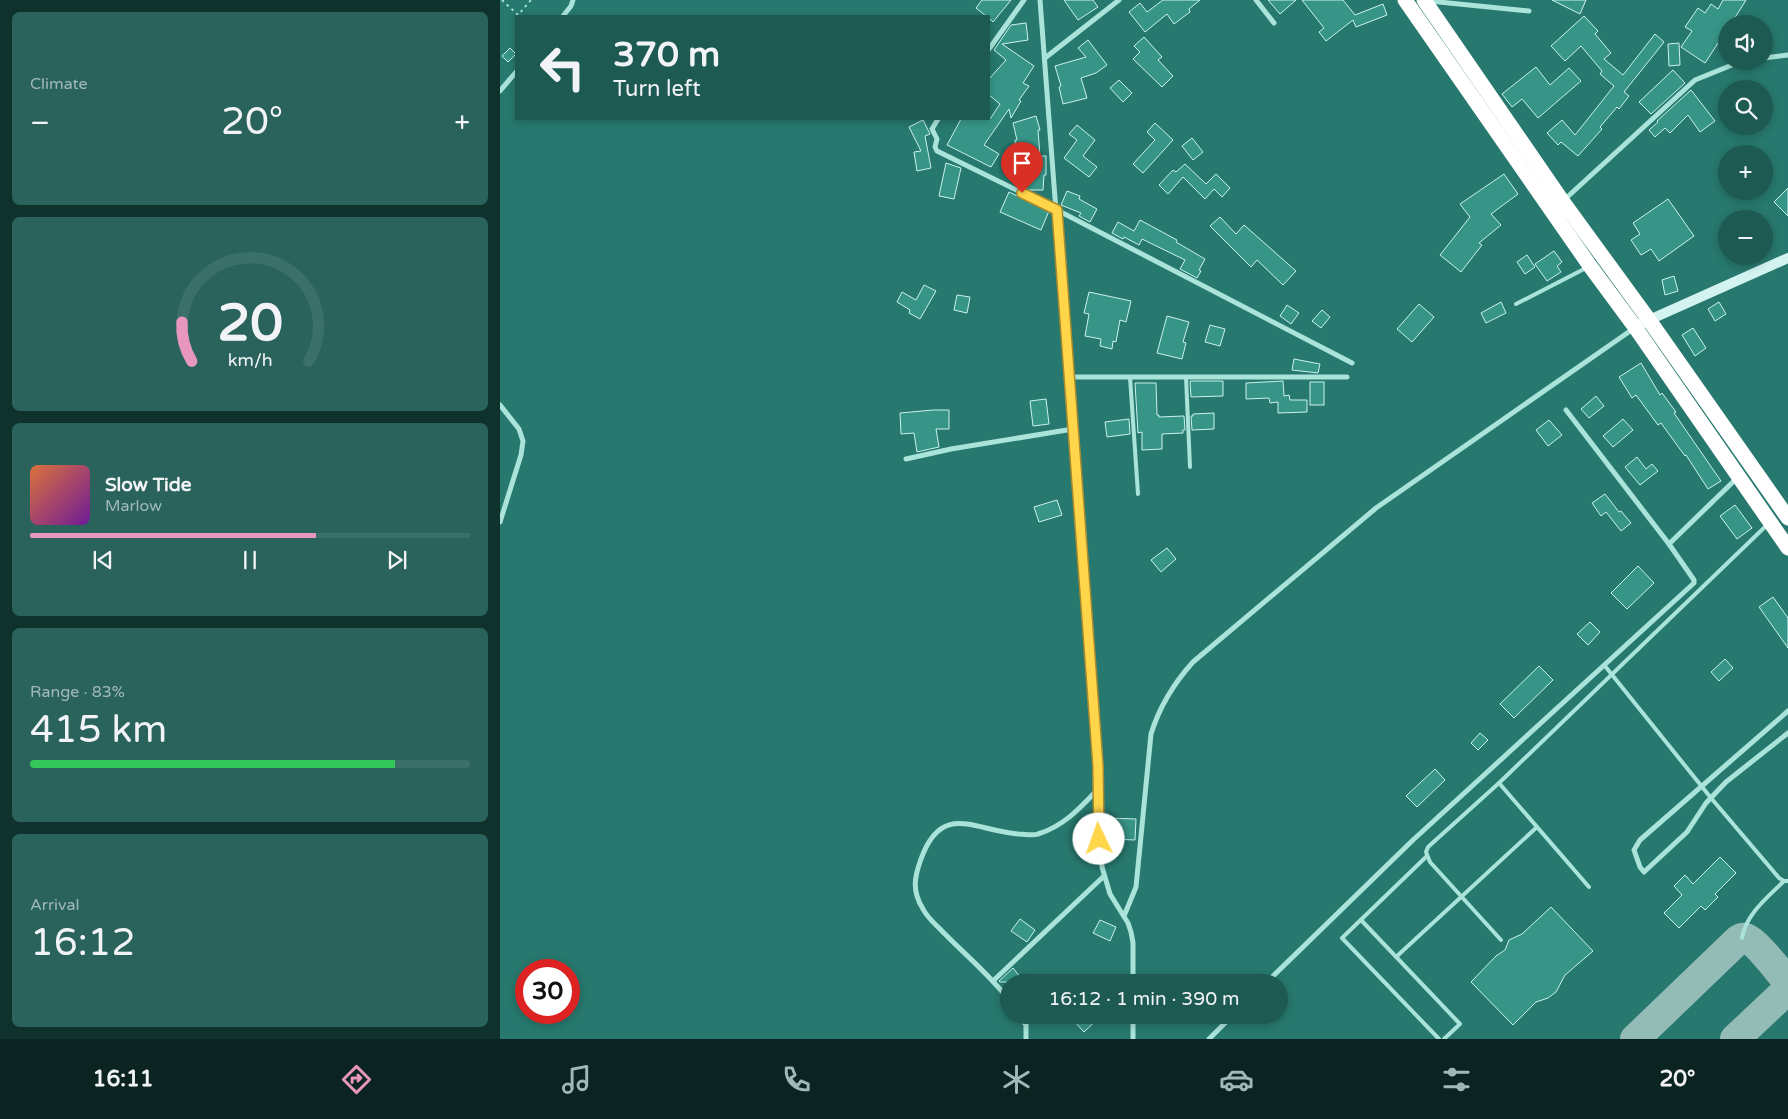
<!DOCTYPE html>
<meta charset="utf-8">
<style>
:root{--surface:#1d5a52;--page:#2a635c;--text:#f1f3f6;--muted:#a0b9b8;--line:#3b6f69;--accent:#e797bd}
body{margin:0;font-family:"Varela Round",sans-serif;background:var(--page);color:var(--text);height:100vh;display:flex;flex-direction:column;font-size:19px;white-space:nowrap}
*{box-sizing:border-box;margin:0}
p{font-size:16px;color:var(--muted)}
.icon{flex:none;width:28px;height:28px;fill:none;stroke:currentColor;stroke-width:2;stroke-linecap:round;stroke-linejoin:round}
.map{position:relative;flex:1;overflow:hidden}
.sheet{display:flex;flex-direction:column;gap:12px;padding:12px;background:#10322d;width:500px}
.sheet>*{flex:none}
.guide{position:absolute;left:15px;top:15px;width:475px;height:105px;border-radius:0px;box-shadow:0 2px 8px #0003;background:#1d5a52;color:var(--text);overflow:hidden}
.controls{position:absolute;left:1218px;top:15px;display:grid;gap:10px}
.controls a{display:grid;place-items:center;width:55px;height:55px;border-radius:50%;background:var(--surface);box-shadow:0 2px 8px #0003;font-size:25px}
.speed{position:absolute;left:15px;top:959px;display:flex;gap:10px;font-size:25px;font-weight:700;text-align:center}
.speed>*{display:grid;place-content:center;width:65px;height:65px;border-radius:50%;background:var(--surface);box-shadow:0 2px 8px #0003;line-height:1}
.speed .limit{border:8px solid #d22;background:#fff;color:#111}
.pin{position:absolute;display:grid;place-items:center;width:42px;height:42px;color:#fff;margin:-51px -21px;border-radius:50% 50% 50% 0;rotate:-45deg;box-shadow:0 0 5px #0007}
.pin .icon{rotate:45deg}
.me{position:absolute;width:55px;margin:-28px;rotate:357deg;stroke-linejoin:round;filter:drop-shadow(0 0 4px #0008)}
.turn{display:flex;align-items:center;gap:18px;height:105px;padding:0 15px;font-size:22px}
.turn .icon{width:65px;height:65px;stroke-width:2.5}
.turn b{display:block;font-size:35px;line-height:42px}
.big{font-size:38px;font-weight:600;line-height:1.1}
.sheet .tile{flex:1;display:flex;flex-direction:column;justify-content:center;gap:8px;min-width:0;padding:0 18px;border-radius:8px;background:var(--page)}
.sheet .dial{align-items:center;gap:0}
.dial svg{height:130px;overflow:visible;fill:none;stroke:var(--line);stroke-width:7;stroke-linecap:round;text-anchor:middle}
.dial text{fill:var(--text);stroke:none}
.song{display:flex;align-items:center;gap:15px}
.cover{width:60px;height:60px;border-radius:8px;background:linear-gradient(135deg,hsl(20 70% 55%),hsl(280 70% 35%))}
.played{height:5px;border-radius:2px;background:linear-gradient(90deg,var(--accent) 65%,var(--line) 65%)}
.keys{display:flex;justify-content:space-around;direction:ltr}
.heat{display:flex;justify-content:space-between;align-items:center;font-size:28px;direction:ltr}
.charge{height:8px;border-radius:4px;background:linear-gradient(90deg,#34c759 83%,var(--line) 0)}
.trip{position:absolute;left:500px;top:974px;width:288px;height:50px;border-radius:25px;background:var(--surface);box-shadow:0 2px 8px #0003;font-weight:600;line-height:50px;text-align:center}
.tabs{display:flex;height:80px;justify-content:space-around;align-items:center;background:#0c2421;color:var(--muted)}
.tabs .icon{width:35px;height:35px}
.tabs .selected{color:var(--accent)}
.tabs b{font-size:22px;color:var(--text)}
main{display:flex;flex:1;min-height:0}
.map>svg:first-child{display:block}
</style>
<main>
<section class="sheet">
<div class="tile"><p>Climate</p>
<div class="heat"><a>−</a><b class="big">20°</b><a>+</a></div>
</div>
<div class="tile dial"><svg viewBox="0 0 100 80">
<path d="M14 69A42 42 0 1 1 86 69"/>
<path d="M14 69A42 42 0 0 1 8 45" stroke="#e797bd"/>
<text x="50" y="56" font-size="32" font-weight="700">20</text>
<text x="50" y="72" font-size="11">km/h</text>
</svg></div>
<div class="tile">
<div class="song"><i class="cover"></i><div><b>Slow Tide</b><p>Marlow</p></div></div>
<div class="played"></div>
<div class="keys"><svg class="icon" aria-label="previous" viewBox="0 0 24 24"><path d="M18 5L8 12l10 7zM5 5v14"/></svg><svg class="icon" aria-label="pause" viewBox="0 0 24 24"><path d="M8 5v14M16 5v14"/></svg><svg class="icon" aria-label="next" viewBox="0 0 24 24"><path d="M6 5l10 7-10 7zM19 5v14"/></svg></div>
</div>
<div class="tile"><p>Range · 83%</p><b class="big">415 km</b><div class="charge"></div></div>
<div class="tile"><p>Arrival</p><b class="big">16:12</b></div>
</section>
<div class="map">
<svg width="1288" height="1039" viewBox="0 0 1288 1039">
<rect width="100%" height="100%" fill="#27786e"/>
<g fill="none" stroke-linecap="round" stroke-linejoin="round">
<g stroke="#93bcb6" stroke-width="30">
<path d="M1135,1039L1238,940C1241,938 1242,937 1246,938C1257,942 1279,972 1288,982"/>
<polyline points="1235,1039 1285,992 1288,991"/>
</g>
</g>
<g fill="#379588" stroke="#cbf2ed">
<polygon points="482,0 511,0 493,22 489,18 489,16 486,16 476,8"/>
<polygon points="564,0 593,0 598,7 578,20"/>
<polygon points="663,0 700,0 689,9 690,12 674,24 667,14 645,32 629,12 640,3 647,12"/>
<polygon points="768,0 796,0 780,14"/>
<polygon points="802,0 843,0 855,15 883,4 887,15 856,27 853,20 826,41 819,32 824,28"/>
<polygon points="1052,0 1086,0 1080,14"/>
<polygon points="1223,0 1246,0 1231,24 1226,24 1226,31 1205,63 1181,47 1192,31 1185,27 1198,8 1205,13 1211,4 1218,9"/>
<polygon points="1084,16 1098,31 1095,34 1111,53 1104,59 1123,75 1155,34 1164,42 1124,92 1129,96 1119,109 1117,107 1100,127 1102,129 1078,156 1061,142 1058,145 1047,133 1062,120 1075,135 1114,86 1100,74 1102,71 1081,46 1065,61 1051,46"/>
<polygon points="526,23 528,40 502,44 534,66 523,83 529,86 519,100 521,101 511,118 509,109 484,145 499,154 491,167 447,145 461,119 490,119 500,104 489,95 489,79 506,60 494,50 511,25"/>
<polygon points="644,37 662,57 658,60 673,76 662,87 633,59 640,52 634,46"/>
<polygon points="588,40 607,65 596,73 581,78 587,98 563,104 559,87 561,86 555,66 586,57 578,48"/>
<polygon points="1179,43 1180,65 1169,66 1168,44"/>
<polygon points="10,48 16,54 8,62 2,56"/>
<polygon points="1036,67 1050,85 1069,68 1081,81 1038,118 1022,99 1012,107 1002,94"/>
<polygon points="1173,70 1185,83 1151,114 1139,102"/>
<polygon points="619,80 632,93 623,102 610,88"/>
<polygon points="1191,90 1215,121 1200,132 1188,115 1170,133 1165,128 1155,137 1149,130 1158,122 1157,121"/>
<polygon points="536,116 540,130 538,130 540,156 546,156 546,175 544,175 543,190 526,190 527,175 511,176 511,157 516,157 515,140 517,140 513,123"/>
<polygon points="423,120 430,134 425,136 431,168 417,171 414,152 421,151 409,127"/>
<polygon points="655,123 673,140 643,173 633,164 655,140 647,132"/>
<polygon points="577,125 595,140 583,156 597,167 589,177 564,158 577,140 569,134"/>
<polygon points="692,138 703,152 693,160 682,146"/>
<polygon points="446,163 461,168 454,199 439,196"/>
<polygon points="685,164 706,184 716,174 730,188 722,197 714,189 705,199 683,177 668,194 659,185 673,170 676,172"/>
<polygon points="1004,174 1018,194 991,214 1001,225 979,243 982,245 961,272 940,255 970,217 960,204"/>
<polygon points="1288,188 1288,216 1274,202"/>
<polygon points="567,191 580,196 579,199 597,209 590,222 579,216 581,213 561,205"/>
<polygon points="509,192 549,211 541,230 500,212"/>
<polygon points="1168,199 1194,236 1159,261 1151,249 1141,255 1131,240 1140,234 1133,223"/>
<polygon points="720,217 736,234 744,225 796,271 783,285 757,260 751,267 710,226"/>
<polygon points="640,220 677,240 676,242 705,259 699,270 701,271 697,278 680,269 685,260 642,239 639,245 624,237 623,239 612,233 618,222 634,231"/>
<polygon points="1054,251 1062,262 1057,266 1061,272 1047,281 1035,264"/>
<polygon points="1027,255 1035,267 1025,274 1017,262"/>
<polygon points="1174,276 1178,291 1165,295 1162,280"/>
<polygon points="424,285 436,291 420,319 409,313 410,310 397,302 402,292 416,300"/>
<polygon points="589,292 631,301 626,322 620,320 616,342 613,341 612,349 600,346 601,339 585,336 589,314 584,313"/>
<polygon points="457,295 470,297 467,313 454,310"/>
<polygon points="1001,302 1006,313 986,323 981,313"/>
<polygon points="1219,302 1226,314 1215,321 1208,309"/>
<polygon points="919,304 934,317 912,342 897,329"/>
<polygon points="787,305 799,313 791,324 780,316"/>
<polygon points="822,310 830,317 821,328 812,321"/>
<polygon points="667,316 689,322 683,342 686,343 682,359 657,353"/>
<polygon points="710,325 725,329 720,346 705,342"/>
<polygon points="1193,328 1206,348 1195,356 1182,335"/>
<polygon points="794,359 820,364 818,373 792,370"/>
<polygon points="1141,363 1160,395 1162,393 1176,412 1174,413 1221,481 1208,489 1186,455 1185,456 1161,423 1158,425 1136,395 1132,398 1119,377"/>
<polygon points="690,381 723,381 723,396 691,397"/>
<polygon points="783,381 784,396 789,395 790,400 807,400 807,412 778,413 778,402 770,403 769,398 746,399 746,383"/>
<rect x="810" y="382" width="14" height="23"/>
<polygon points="635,383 656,383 657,415 659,415 659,417 684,416 685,430 683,430 683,433 662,434 662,449 642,450 642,432 638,433"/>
<polygon points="1096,396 1104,406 1089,418 1081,409"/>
<polygon points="546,399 549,424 533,426 530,401"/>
<polygon points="433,410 449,410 449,429 436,429 439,447 417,452 414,433 401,434 400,413"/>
<polygon points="714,413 714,429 692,430 691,416 693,416 693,414"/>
<polygon points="629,419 630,434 607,437 605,422"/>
<polygon points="1123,419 1133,430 1113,447 1103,436"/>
<polygon points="1049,420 1062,435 1048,446 1036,430"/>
<polygon points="1137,457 1146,469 1152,464 1158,471 1140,485 1125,467"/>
<polygon points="1105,494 1119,512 1121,511 1131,523 1121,531 1106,512 1101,516 1092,503"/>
<polygon points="557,500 562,515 539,522 534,507"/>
<polygon points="1235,505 1252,528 1237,539 1220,516"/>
<polygon points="667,548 676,559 661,572 651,560"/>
<polygon points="1138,566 1154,583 1127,609 1111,593"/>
<polygon points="1273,597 1288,618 1288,648 1259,607"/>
<polygon points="1090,622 1100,632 1088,645 1077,634"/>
<polygon points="1225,659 1233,668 1219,681 1211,672"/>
<polygon points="1039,666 1053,680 1014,718 1000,704"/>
<polygon points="980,733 988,740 978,750 971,743"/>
<polygon points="935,769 945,780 917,807 906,796"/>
<polygon points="610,818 636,819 635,840 610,839"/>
<polygon points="1220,857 1236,873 1215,894 1218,897 1205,910 1201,906 1179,928 1164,913 1182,895 1174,886 1185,875 1193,884"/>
<polygon points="1051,907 1093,951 1065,975 1056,992 1048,998 1036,1002 1013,1025 971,982 996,956 1005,950 1009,940 1022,934"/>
<polygon points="520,919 535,930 527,942 511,931"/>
<polygon points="600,920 616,927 610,941 593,933"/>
<polygon points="513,968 521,978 516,982 500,982 499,981"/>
<polygon points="578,1015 602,1015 584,1032 573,1020"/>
</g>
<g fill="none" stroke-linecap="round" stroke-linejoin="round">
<polyline stroke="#a9e3da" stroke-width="2" stroke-dasharray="2.5 4" stroke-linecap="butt" points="2,0 18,15 31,0"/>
<g stroke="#a9e3da" stroke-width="4">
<polyline points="1016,304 1086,268"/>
<polyline points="630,377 638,494"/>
<polyline points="686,377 690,467"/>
<polyline points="1105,666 1211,798 1279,878 1284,881 1288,881"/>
<polyline points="999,783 928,847 926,852 930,862 1001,940"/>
<polyline points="927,856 842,938 939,1039"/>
<polyline points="1089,887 999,783 1268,524"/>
<polyline points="861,920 960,1024 944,1039"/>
<path d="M1242,938C1246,914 1267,898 1284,881"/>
<polyline points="896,957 1037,827"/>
</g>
<g stroke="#a9e3da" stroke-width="5">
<polyline points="540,0 598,766 598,825 602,867 610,894 628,923 631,932 633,943 633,982"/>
<polyline points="756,0 774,23"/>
<polyline points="929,1 1029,11"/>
<polyline points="63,16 71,6 73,0"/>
<polyline points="489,49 524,0"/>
<polyline points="545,58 619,0"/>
<polyline points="1264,58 1288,55"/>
<polyline points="0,91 16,72"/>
<polyline points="438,119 432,129 437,139 435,147 437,151 557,210 852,363"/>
<polyline points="1064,200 1195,80 1237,63 1244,61"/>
<polyline points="569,377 847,377"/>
<polyline points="0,405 19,429 23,441 21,455 0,522"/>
<polyline points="406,459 451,449 573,429"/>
<polyline points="1169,544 1237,478"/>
<polyline points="1288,711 1140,840 1134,850 1140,867 1144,872 1187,832 1206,803 1226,782 1288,733"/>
<path d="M624,916L636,887L651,734C659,708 675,682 693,662L876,508L1133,329"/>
<polyline points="493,981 604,876"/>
<polyline points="767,982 913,840 1194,583 1194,580 1169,544 1066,410"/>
<path d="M509,1000C489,974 463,953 440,929C434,923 427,917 423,909C412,891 414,878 421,859C442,801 475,831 519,834C525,834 533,836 538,834C564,826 580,808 598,789"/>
<polyline points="519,1015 526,1025 526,1039"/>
<polyline points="633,1015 633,1039"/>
<polyline points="709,1039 733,1015"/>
</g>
<polyline stroke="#d2f3ef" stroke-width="10" points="1135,327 1149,320 1288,258"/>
<g stroke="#fff" stroke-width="15">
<polyline points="905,0 1090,266 1135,327 1288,548"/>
<polyline points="924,0 1063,202 1149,320 1288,518"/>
</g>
</g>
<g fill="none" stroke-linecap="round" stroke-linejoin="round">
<defs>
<polyline id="route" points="522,193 557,210 598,766 599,839"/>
</defs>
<use href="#route" stroke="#a68a30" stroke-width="12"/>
<use href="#route" stroke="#ffd54a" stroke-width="9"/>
</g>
</svg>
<div class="controls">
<a><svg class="icon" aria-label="sound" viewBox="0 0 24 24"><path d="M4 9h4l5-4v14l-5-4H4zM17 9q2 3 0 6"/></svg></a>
<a><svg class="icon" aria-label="search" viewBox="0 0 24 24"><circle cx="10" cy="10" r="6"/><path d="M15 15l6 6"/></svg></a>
<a>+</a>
<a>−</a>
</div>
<div class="speed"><div class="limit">30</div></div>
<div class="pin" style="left:522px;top:193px;background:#d93025"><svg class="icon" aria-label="arrive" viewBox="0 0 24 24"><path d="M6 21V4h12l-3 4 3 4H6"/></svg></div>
<svg class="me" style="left:599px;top:839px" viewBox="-20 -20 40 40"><circle r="19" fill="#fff"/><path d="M0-13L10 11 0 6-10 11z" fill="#ffd54a"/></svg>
<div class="trip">16:12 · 1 min · 390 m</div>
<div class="guide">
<div class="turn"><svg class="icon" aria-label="left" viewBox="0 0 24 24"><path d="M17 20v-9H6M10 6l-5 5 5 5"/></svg><div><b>370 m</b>Turn left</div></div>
</div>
</div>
</main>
<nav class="tabs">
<b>16:11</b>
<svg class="icon selected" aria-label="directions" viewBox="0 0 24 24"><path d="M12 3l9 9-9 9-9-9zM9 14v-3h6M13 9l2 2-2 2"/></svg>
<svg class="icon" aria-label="music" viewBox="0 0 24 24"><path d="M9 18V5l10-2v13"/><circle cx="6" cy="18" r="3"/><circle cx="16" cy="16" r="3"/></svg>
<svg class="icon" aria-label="phone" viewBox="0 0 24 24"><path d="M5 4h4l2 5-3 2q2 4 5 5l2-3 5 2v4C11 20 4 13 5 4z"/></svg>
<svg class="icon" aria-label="climate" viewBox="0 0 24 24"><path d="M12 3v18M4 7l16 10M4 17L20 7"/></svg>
<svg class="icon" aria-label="car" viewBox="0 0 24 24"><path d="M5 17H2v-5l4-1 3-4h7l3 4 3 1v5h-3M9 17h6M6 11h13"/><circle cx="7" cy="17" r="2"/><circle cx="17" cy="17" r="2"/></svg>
<svg class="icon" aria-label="filters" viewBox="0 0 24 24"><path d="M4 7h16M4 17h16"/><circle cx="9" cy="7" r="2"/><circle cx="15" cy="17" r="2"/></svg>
<b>20°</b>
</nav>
